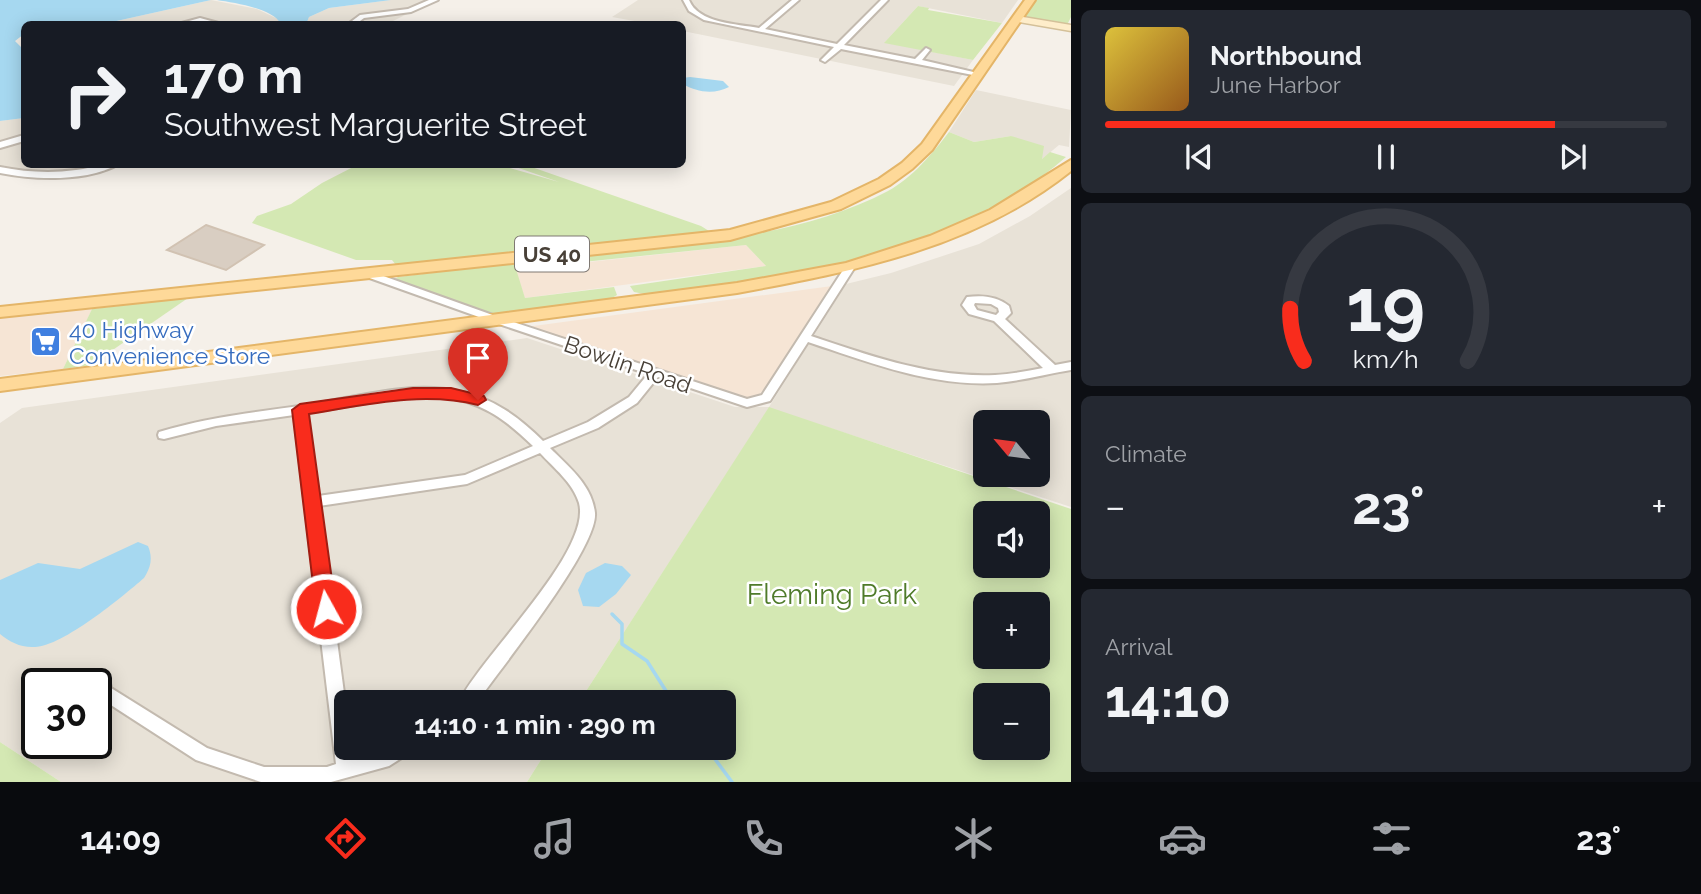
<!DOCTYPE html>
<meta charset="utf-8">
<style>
:root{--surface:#171b24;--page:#242831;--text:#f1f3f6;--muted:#9ea1a6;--line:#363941;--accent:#f92c1c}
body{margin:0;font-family:Raleway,sans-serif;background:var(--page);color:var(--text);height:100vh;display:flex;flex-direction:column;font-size:26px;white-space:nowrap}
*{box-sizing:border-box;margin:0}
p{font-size:23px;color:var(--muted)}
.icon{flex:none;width:38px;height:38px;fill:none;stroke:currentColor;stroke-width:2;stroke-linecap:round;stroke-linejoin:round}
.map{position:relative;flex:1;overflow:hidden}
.sheet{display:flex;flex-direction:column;gap:10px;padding:10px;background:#0d0f14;width:630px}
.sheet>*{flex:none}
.banner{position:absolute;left:21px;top:21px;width:665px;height:147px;border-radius:10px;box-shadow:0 4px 18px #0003;background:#171b24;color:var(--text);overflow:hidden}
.needle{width:46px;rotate:299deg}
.tools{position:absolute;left:973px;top:410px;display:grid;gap:14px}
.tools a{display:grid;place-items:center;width:77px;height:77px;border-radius:10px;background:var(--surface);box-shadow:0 4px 18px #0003;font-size:35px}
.speed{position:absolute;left:21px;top:668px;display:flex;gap:14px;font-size:35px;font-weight:700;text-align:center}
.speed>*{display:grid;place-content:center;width:91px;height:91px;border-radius:50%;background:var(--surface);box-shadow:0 4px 18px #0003;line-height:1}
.speed .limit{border:4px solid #111;border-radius:10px;background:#fff;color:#111}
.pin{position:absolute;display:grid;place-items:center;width:60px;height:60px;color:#fff;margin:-72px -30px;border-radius:50% 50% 50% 0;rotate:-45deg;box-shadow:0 0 7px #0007}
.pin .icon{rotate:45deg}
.me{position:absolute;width:77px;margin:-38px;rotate:353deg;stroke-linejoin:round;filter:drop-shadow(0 0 5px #0008)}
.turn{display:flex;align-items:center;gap:24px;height:147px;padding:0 28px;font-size:32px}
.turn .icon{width:91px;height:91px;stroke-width:2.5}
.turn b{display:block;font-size:49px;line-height:60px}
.big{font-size:52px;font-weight:700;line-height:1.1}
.sheet .widget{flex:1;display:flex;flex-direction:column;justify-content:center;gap:10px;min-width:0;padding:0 24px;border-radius:10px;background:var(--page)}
.sheet .dial{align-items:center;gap:0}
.dial svg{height:182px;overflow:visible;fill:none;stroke:var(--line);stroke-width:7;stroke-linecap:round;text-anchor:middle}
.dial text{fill:var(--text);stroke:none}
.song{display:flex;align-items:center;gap:21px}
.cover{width:84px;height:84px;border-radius:10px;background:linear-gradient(135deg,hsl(50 70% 55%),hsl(30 70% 35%))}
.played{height:7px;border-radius:4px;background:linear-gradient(90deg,var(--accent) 80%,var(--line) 80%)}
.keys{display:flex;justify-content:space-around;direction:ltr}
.heat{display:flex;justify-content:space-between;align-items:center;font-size:38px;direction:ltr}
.trip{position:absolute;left:334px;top:690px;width:402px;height:70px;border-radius:10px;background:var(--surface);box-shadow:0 4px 18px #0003;font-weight:700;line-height:70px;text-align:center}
.tab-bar{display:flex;height:112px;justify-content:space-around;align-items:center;background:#090b0e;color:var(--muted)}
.tab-bar .icon{width:49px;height:49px}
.tab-bar .on{color:var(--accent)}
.tab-bar b{font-size:32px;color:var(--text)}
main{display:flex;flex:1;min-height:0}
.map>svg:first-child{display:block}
</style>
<main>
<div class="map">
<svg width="1071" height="782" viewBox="0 0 1071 782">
<rect width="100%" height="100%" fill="#f5f0e9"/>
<g fill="#e8e2d7" fill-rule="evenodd">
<polygon points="211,0 257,9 278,19 281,24 103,24"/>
<polygon points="391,0 435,0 387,24 311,24 307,22 309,17 329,8"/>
<polygon points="638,0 1018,0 1002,23 918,6 885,42 973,60 954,86 683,31 682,24 651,24 612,17"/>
<polygon points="976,90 1071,110 1069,147 1059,145 1041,160 1042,154 1011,136 974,142 949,132"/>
<polygon points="24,118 24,164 115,165 100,169 36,175 0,170 0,121"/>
<path d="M1071,188V507L769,408L579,702H346V747H549L527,782H61L0,742V423L22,408L527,338L735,407H769L846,284L891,273L979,244L1030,216ZM985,422H1038V474H985ZM37,684H96V744H37Z"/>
</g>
<g fill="#f6e5d5">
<polygon points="746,245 766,266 525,298 515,270"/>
<polygon points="832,286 768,387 754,398 738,397 526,327"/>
<polygon points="93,307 63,369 0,376 0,317"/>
</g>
<g fill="#d4e8b3" fill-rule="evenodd">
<polygon points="1036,0 1071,0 1071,17 1068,23 1071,26 1028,18 1026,16"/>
<polygon points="918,6 929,8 928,10 1002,23 973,60 884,43"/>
<path d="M949,132L974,142L1011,136L1044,146L1042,159L1050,152L1066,157C972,240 836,272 714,287C688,290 660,298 634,292L630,286L766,266L746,245L516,269L525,298L614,287L617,295L609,300L504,315L490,314L394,280L398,277C472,268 546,260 620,252C711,241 806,234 888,191C912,178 933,153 949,132Z"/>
<polygon points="523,164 701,226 709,231 396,265 392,260 356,260 252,223 257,216 291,204 322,183 357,165 499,165 559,182 510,165"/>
<polygon points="188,298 91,365 63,369 92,309"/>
<path d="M769,407L1071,509V782H527L549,747H724V702H579ZM985,513H1038V565H985ZM985,604H1038V656H985ZM985,695H1038V747H985Z"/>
<polygon points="0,742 61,782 0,782"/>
</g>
<g fill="#a6d8f0">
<polygon points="0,0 211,0 103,24 24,24 24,34 15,41 24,50 24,118 0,121"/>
<path d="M217,0H391L329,8L309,17L307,22L311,24H281C272,8 235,3 217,0Z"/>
<path d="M690,77L723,81L729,87C714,95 696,92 683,84V78Z"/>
<path d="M138,542L148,546C153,558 151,567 144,578C122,597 63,646 35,647C21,648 10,642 0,634V580L38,563L80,569Z"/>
<polygon points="605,563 622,566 631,575 616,594 599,607 583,606 578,590 586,573"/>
</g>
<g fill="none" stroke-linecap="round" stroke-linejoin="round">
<g stroke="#a6d8f0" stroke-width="3.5">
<polyline points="612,614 622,624 622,644 647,661 673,702"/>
<polyline points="706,747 732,782"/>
</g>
</g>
<g fill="#d9cec2" stroke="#d1c2b2" stroke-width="2">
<polygon points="206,225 264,245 226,270 167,250"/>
<polygon points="58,334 53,349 33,350 39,336"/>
</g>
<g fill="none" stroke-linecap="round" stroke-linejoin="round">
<defs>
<g id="street">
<polygon points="429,0 438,0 411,12 364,18 356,24 348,24 360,15 408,9"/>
<path d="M683,0H689C698,23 737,24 759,28L792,0H799L765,29L837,44L881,0H888L844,45L915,59L926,48L930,50L922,60L982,74L978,76L841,49L825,62L821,60L834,47L704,20L689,11Z"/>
<polygon points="200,18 222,24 200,22 178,24"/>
<polygon points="24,135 24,141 0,148 0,142"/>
<path d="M104,164H119C87,182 35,180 0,173V167C35,174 70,174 104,164Z"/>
<path d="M850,264L855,267L811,336C871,356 932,378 995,375C1012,374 1028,371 1043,368L994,321L969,314L962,305L967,297C982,295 997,296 1009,306L1011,313L1005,319L1055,365L1071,362V370C1046,374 1022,381 997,383C931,387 868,362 808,342L770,401L747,407L658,377L637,403L598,428L550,448C569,467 592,485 595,513C598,548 501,668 477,702H459C481,656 592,552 579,503C573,483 554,468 540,453L467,484L319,506L346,708V747H352L353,760L379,753L389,747H414L411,752L389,766L331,782H261L196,760L97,696L95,684L97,679L103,677L109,679L111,688L207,748L264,767H327L336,764L294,415L216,426L164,439L159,438L158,435L159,432C208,417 257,412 307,405C357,397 412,380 462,392C495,399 520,418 543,441L588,422L629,397L648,374L493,322L364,276L363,274L364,272H372L501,318L747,399L762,395L845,267ZM975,303L991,304L998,308L999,312L996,315L977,310L974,305ZM438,396C480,401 503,417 533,446L465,475L318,496L307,413L392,399Z"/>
</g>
<polygon id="secondary" points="1017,16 1071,25 1071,31 1013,21 1012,19"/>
<g id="primary">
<polygon points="1025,0 1035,0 932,150 912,169 890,185 841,209 730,240 0,317 0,307 730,230 831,202 879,179 902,163 922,144"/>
<path d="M1071,160V171C975,248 855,271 737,293L0,391V379L737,283L846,263L930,236L990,210Z"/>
</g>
</defs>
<use href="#street" stroke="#c3baaf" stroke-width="4"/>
<use href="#secondary" stroke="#d4c099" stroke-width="3"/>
<use href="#primary" stroke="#e4b568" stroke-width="4"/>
<use href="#street" fill="#fff" fill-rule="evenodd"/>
<use href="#secondary" fill="#feedca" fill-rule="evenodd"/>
<use href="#primary" fill="#fed999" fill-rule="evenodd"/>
</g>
<path fill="#f92c1c" stroke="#a21d12" stroke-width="2" d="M413,388H451L484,396L486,400L478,405C422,391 366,405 309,414L336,609L333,615L326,617L319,615L316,609L292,410L300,404Z"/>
<defs>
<symbol id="supermarket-square" viewBox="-11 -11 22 22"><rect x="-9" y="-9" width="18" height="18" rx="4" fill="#3f7fe0" stroke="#fff"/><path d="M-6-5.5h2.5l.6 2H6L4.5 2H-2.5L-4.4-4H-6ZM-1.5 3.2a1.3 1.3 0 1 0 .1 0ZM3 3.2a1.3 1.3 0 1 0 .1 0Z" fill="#fff"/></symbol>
</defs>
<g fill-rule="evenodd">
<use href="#supermarket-square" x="28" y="324" width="35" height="35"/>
</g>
<g text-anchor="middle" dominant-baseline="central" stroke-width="5" stroke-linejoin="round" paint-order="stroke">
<rect fill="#fff" stroke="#7f7973" stroke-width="2" x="515" y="236.5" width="74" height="35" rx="5"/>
<g font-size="21" font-weight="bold" fill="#484037">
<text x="552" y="254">US 40</text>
</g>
<g font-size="23" fill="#366cbe" stroke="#fff" text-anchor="start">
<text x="69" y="329">40 Highway<tspan x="69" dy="26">Convenience Store</tspan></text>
</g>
<g font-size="23" fill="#484037" stroke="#fff">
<text transform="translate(628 364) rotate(19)">Bowlin Road</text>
</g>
<g font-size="28" fill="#4f7b2a" stroke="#fff">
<text x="832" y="594">Fleming Park</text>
</g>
</g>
</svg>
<div class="tools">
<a><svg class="needle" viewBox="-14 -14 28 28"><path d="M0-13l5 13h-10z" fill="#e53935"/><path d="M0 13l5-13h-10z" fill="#9ea1a6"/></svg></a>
<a><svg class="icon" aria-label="sound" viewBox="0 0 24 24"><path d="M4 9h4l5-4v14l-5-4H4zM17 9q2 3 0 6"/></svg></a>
<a>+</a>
<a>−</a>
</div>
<div class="speed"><div class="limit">30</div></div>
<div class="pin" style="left:478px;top:400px;background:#d93025"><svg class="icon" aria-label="arrive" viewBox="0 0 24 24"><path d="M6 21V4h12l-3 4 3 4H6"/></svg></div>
<svg class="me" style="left:326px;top:609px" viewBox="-20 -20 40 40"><circle r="17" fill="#f92c1c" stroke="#fff" stroke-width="3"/><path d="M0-11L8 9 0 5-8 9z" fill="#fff"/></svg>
<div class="trip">14:10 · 1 min · 290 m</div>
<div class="banner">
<div class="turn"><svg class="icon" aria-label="right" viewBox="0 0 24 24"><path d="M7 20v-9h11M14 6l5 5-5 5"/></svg><div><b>170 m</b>Southwest Marguerite Street</div></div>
</div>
</div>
<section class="sheet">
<div class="widget">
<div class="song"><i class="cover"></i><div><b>Northbound</b><p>June Harbor</p></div></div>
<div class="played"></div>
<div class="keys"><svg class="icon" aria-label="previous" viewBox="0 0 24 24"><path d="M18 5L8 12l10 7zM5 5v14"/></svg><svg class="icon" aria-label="pause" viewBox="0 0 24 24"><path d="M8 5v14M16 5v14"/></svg><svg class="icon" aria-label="next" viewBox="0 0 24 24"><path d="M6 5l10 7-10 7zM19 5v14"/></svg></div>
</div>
<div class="widget dial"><svg viewBox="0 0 100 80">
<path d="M14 69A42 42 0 1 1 86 69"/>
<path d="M14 69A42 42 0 0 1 8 46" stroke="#f92c1c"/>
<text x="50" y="56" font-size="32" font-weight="700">19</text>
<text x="50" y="72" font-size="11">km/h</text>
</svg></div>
<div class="widget"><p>Climate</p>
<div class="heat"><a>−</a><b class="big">23°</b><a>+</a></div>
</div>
<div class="widget"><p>Arrival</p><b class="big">14:10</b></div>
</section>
</main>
<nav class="tab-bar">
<b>14:09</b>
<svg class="icon on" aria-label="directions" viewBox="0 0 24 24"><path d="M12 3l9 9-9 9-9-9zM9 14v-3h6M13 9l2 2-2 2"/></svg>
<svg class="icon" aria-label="music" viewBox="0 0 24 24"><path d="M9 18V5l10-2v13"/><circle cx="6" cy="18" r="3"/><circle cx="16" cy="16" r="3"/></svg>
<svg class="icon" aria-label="phone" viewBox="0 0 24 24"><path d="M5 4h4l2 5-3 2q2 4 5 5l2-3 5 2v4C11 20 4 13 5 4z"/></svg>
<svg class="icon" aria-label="climate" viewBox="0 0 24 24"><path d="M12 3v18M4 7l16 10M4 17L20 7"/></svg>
<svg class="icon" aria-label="car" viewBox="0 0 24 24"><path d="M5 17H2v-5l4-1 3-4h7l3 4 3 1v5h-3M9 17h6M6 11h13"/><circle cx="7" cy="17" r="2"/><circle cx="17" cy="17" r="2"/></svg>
<svg class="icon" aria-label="filters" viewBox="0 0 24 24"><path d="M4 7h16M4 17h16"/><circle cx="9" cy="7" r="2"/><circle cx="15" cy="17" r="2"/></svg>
<b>23°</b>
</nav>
